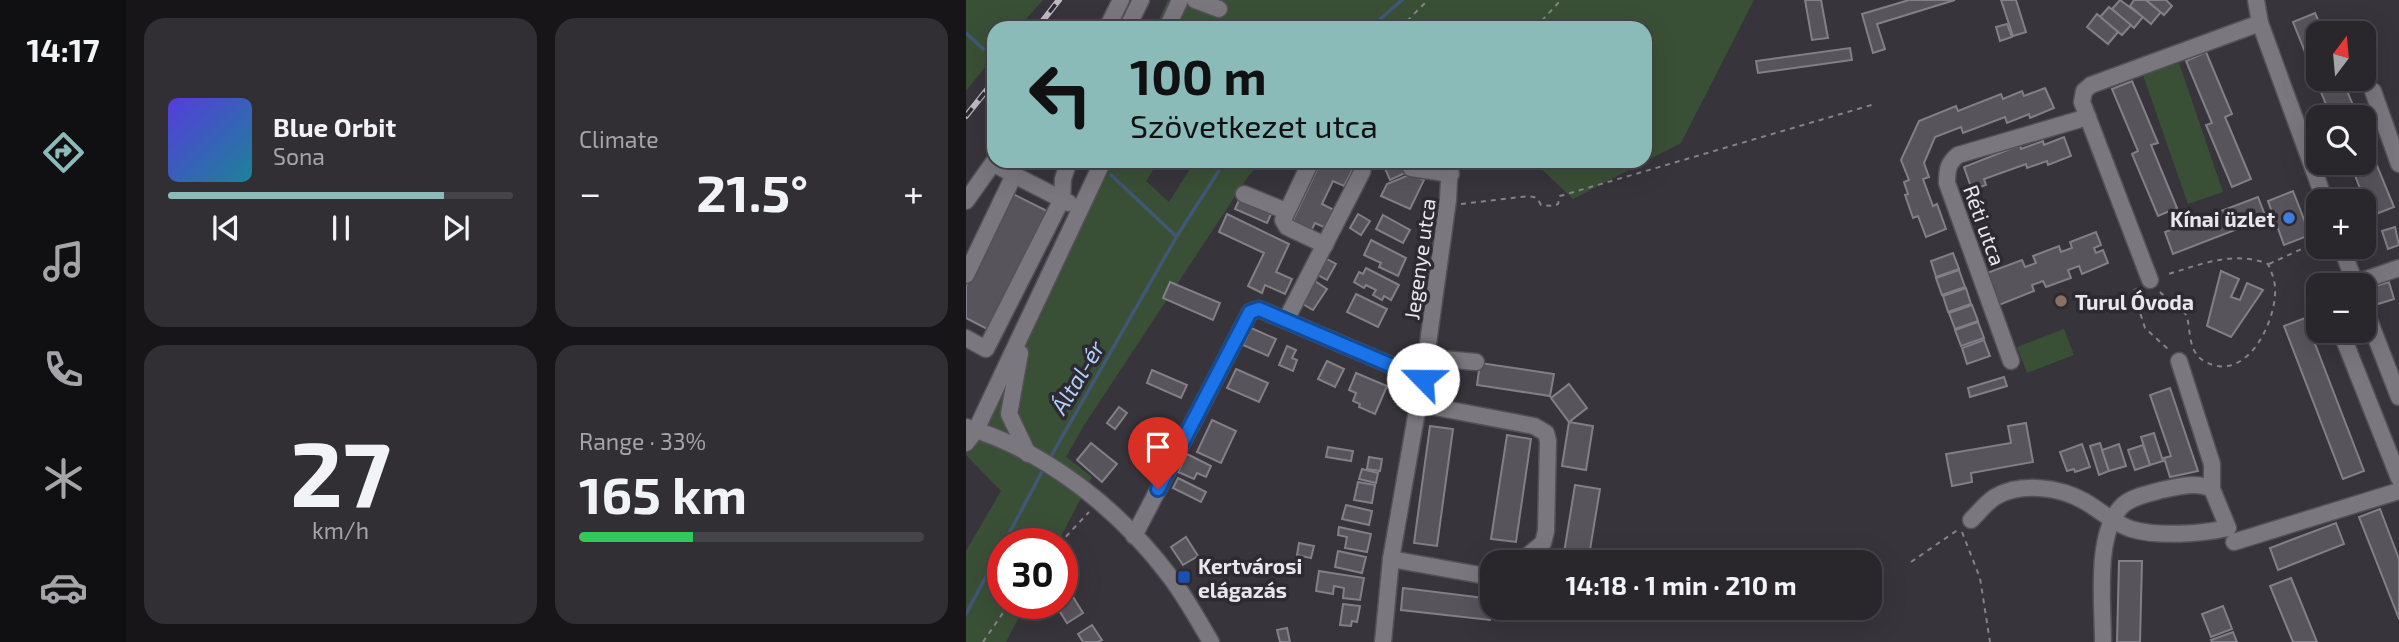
<!DOCTYPE html>
<meta charset="utf-8">
<style>
:root{--surface:#29272c;--page:#312f34;--text:#f1f3f6;--muted:#a5a5a9;--line:#454448;--accent:#8bbbb9}
body{margin:0;font-family:"Exo 2",sans-serif;background:var(--page);color:var(--text);height:100vh;display:flex;flex-direction:column;font-size:26px;white-space:nowrap}
*{box-sizing:border-box;margin:0}
p{font-size:23px;color:var(--muted)}
.icon{flex:none;width:38px;height:38px;fill:none;stroke:currentColor;stroke-width:2;stroke-linecap:round;stroke-linejoin:round}
.map{position:relative;flex:1;overflow:hidden}
.details{display:flex;flex-direction:column;gap:18px;padding:18px;background:#171518;width:840px}
.details>*{flex:none}
.guide{position:absolute;left:21px;top:21px;width:665px;height:147px;border-radius:21px;box-shadow:0 7px 28px #0002,0 0 0 2px var(--line);background:#8bbbb9;color:#111;overflow:hidden}
.needle{width:46px;rotate:16deg}
.tools{position:absolute;left:1340px;top:21px;display:grid;gap:14px}
.tools a{display:grid;place-items:center;width:70px;height:70px;border-radius:14px;background:var(--surface);box-shadow:0 7px 28px #0002,0 0 0 2px var(--line);font-size:35px}
.speed{position:absolute;left:21px;top:528px;display:flex;gap:14px;font-size:35px;font-weight:700;text-align:center}
.speed>*{display:grid;place-content:center;width:91px;height:91px;border-radius:50%;background:var(--surface);box-shadow:0 7px 28px #0002,0 0 0 2px var(--line);line-height:1}
.speed .limit{border:10px solid #d22;background:#fff;color:#111}
.pin{position:absolute;display:grid;place-items:center;width:60px;height:60px;color:#fff;margin:-72px -30px;border-radius:50% 50% 50% 0;rotate:-45deg;box-shadow:0 0 7px #0007}
.pin .icon{rotate:45deg}
.me{position:absolute;width:77px;margin:-38px;rotate:293deg;stroke-linejoin:round;filter:drop-shadow(0 0 5px #0008)}
.turn{display:flex;align-items:center;gap:24px;height:147px;padding:0 28px;font-size:32px}
.turn .icon{width:91px;height:91px;stroke-width:2.5}
.turn b{display:block;font-size:49px;line-height:60px}
.big{font-size:52px;font-weight:700;line-height:1.1}
.details .widget{flex:1;display:flex;flex-direction:column;justify-content:center;gap:10px;min-width:0;padding:0 24px;border-radius:21px;background:var(--page)}
.details .dial{align-items:center;gap:0}
.dial b{font-size:91px;line-height:1}
.song{display:flex;align-items:center;gap:21px}
.cover{width:84px;height:84px;border-radius:10px;background:linear-gradient(135deg,hsl(250 70% 55%),hsl(190 70% 35%))}
.played{height:7px;border-radius:4px;background:linear-gradient(90deg,var(--accent) 80%,var(--line) 80%)}
.keys{display:flex;justify-content:space-around;direction:ltr}
.heat{display:flex;justify-content:space-between;align-items:center;font-size:38px;direction:ltr}
.charge{height:10px;border-radius:5px;background:linear-gradient(90deg,#34c759 33%,var(--line) 0)}
.details .tiles{flex:1;display:grid;gap:18px;grid-template-columns:repeat(2,1fr)}
.trip{position:absolute;left:514px;top:550px;width:402px;height:70px;border-radius:21px;background:var(--surface);box-shadow:0 7px 28px #0002,0 0 0 2px var(--line);font-weight:700;line-height:70px;text-align:center}
main{display:flex;flex:1;min-height:0}
.menu{display:flex;flex-direction:column;width:126px;justify-content:space-around;align-items:center;background:#101012;color:var(--muted)}
.menu .icon{width:49px;height:49px}
.menu .active{color:var(--accent)}
.menu b{font-size:32px;color:var(--text)}
.map>svg:first-child{display:block}
</style>
<main>
<nav class="menu">
<b>14:17</b>
<svg class="icon active" aria-label="directions" viewBox="0 0 24 24"><path d="M12 3l9 9-9 9-9-9zM9 14v-3h6M13 9l2 2-2 2"/></svg>
<svg class="icon" aria-label="music" viewBox="0 0 24 24"><path d="M9 18V5l10-2v13"/><circle cx="6" cy="18" r="3"/><circle cx="16" cy="16" r="3"/></svg>
<svg class="icon" aria-label="phone" viewBox="0 0 24 24"><path d="M5 4h4l2 5-3 2q2 4 5 5l2-3 5 2v4C11 20 4 13 5 4z"/></svg>
<svg class="icon" aria-label="climate" viewBox="0 0 24 24"><path d="M12 3v18M4 7l16 10M4 17L20 7"/></svg>
<svg class="icon" aria-label="car" viewBox="0 0 24 24"><path d="M5 17H2v-5l4-1 3-4h7l3 4 3 1v5h-3M9 17h6M6 11h13"/><circle cx="7" cy="17" r="2"/><circle cx="17" cy="17" r="2"/></svg>
</nav>
<section class="details">
<div class="tiles">
<div class="widget">
<div class="song"><i class="cover"></i><div><b>Blue Orbit</b><p>Sona</p></div></div>
<div class="played"></div>
<div class="keys"><svg class="icon" aria-label="previous" viewBox="0 0 24 24"><path d="M18 5L8 12l10 7zM5 5v14"/></svg><svg class="icon" aria-label="pause" viewBox="0 0 24 24"><path d="M8 5v14M16 5v14"/></svg><svg class="icon" aria-label="next" viewBox="0 0 24 24"><path d="M6 5l10 7-10 7zM19 5v14"/></svg></div>
</div>
<div class="widget"><p>Climate</p>
<div class="heat"><a>−</a><b class="big">21.5°</b><a>+</a></div>
</div>
<div class="widget dial"><b>27</b><p>km/h</p></div>
<div class="widget"><p>Range · 33%</p><b class="big">165 km</b><div class="charge"></div></div>
</div>
</section>
<div class="map">
<svg width="1433" height="642" viewBox="0 0 1433 642">
<rect width="100%" height="100%" fill="#37343b"/>
<g fill="#3a5036">
<polygon points="0,0 77,0 52,28 28,28 28,56 0,91"/>
<polygon points="202,0 788,0 715,143 607,199 567,161 679,161 679,28 426,28 423,25 420,28 189,28"/>
<polygon points="1213,63 1257,192 1222,204 1177,75"/>
<polygon points="126,161 193,161 180,181 203,202 229,161 296,161 281,178 117,427 100,457 126,477 91,544 37,544 37,604 60,604 40,642 0,642 0,551 35,491 0,455 0,437 13,423"/>
<polygon points="1098,329 1108,355 1061,373 1051,347"/>
</g>
<g fill="none" stroke-linecap="round" stroke-linejoin="round">
<g stroke="#405776" stroke-width="3.5">
<polyline points="404,28 436,0"/>
<polyline points="0,33 17,49"/>
<polyline points="145,175 210,236"/>
<polyline points="84,458 211,236 259,161"/>
<polyline points="0,614 78,468"/>
</g>
</g>
<g fill="#58545c" stroke="#837f88" stroke-width="2">
<polygon points="839,0 855,0 862,38 846,40"/>
<polygon points="943,0 989,0 911,24 919,49 907,53 896,14"/>
<polygon points="1035,0 1050,0 1060,32 1047,36"/>
<polygon points="1154,0 1177,17 1168,28 1146,9"/>
<polygon points="1168,0 1180,0 1195,12 1185,24 1164,6"/>
<polygon points="1180,0 1200,0 1206,6 1198,15"/>
<polygon points="1143,7 1165,25 1156,35 1134,17"/>
<polygon points="1349,13 1358,33 1353,33 1353,79 1376,79 1392,117 1365,117 1327,22"/>
<polygon points="1131,14 1152,32 1142,44 1121,27"/>
<polygon points="1041,24 1046,37 1034,41 1030,27"/>
<polygon points="884,48 886,60 792,73 790,61"/>
<polygon points="1240,52 1266,114 1259,117 1285,179 1266,187 1240,125 1246,123 1220,61"/>
<polygon points="1166,81 1192,143 1185,145 1211,208 1192,216 1166,154 1172,151 1146,89"/>
<polygon points="1079,88 1088,108 1064,118 1063,114 1041,123 1039,117 997,133 995,127 969,137 958,163 963,177 957,179 967,206 971,204 980,229 960,237 952,216 947,218 939,195 942,194 938,182 943,180 935,160 953,121 990,106 992,111 1035,94 1037,99 1056,91 1058,96"/>
<polygon points="1398,134 1428,207 1405,216 1384,163 1398,163"/>
<polygon points="1098,137 1105,156 1082,165 1081,161 1061,168 1060,164 1018,179 1020,185 1006,190 998,167 1054,145 1055,149 1077,141 1078,145"/>
<polygon points="355,161 375,161 374,163 387,169 378,186 367,181 356,204 368,210 360,228 349,223 345,231 326,222"/>
<polygon points="430,161 434,161 439,173 424,180 418,166"/>
<polygon points="445,174 458,180 444,209 415,196 421,184"/>
<polygon points="1327,191 1344,235 1318,245 1302,201"/>
<polygon points="47,194 81,211 21,329 0,318 0,286"/>
<polygon points="1292,197 1300,218 1207,254 1199,232"/>
<polygon points="274,198 306,212 301,223 269,209"/>
<polygon points="261,214 323,244 310,272 326,279 319,294 299,285 296,293 282,286 298,253 253,232"/>
<polygon points="392,214 404,221 395,235 384,228"/>
<polygon points="417,215 444,230 437,243 410,229"/>
<polygon points="1429,227 1433,245 1422,249 1416,231"/>
<polygon points="1130,232 1135,245 1128,248 1130,253 1137,250 1142,263 1116,274 1113,266 1102,270 1105,278 1080,287 1077,281 1066,285 1068,291 1033,305 1021,273 1056,260 1059,267 1070,263 1067,256 1093,246 1095,252 1106,248 1104,242"/>
<polygon points="405,240 440,258 432,276 413,267 415,263 398,255"/>
<polygon points="987,253 993,269 970,277 965,261"/>
<polygon points="361,259 370,264 361,280 352,275"/>
<polygon points="400,268 433,285 425,300 418,296 416,300 407,295 410,290 400,285 398,288 388,282 393,272 397,274"/>
<polygon points="993,270 999,287 976,295 970,278"/>
<polygon points="1255,271 1273,279 1265,297 1274,300 1281,283 1297,290 1265,337 1241,326"/>
<polygon points="349,281 361,289 347,310 335,303"/>
<polygon points="204,282 254,303 247,320 197,298"/>
<polygon points="1423,282 1428,299 1409,305 1403,288"/>
<polygon points="1000,288 1005,304 982,312 977,296"/>
<polygon points="390,294 421,309 412,327 381,312"/>
<polygon points="1006,305 1012,321 989,329 983,313"/>
<polygon points="1339,318 1398,471 1377,479 1318,326"/>
<polygon points="1012,322 1018,338 995,346 989,330"/>
<polygon points="285,328 310,339 302,356 277,345"/>
<polygon points="1018,340 1024,356 1001,364 996,348"/>
<polygon points="321,346 330,350 326,358 331,360 327,371 313,365"/>
<polygon points="361,361 378,369 369,387 352,379"/>
<polygon points="514,363 588,374 584,396 511,385"/>
<polygon points="270,369 302,383 293,402 261,388"/>
<polygon points="186,370 221,385 215,398 181,383"/>
<polygon points="390,373 421,386 409,414 393,407 394,404 387,401 390,393 383,390"/>
<polygon points="1038,377 1041,386 1004,397 1002,388"/>
<polygon points="603,384 621,408 603,422 585,398"/>
<polygon points="1204,388 1232,471 1204,477 1198,458 1205,456 1184,395"/>
<polygon points="153,407 161,413 149,429 141,423"/>
<polygon points="246,420 270,431 255,463 231,452"/>
<polygon points="603,422 627,426 620,470 596,466"/>
<polygon points="1060,423 1067,462 1005,473 1006,482 986,486 980,454 1045,443 1042,426"/>
<polygon points="184,426 193,432 181,452 171,446"/>
<polygon points="464,426 487,429 471,546 448,543"/>
<polygon points="1188,433 1197,461 1184,465 1175,437"/>
<polygon points="541,435 565,439 550,542 525,539"/>
<polygon points="125,443 151,464 136,482 111,460"/>
<polygon points="1134,443 1143,471 1133,475 1124,446"/>
<polygon points="1116,444 1124,467 1109,472 1108,469 1101,471 1094,452"/>
<polygon points="1153,444 1160,466 1143,471 1136,450"/>
<polygon points="1177,445 1184,465 1169,470 1162,450"/>
<polygon points="362,447 387,451 385,461 360,457"/>
<polygon points="221,454 245,466 240,477 231,473 228,479 212,472"/>
<polygon points="403,457 416,459 414,471 401,469"/>
<polygon points="396,469 412,473 410,483 393,479"/>
<polygon points="212,478 240,492 235,502 207,488"/>
<polygon points="392,482 409,485 406,503 388,500"/>
<polygon points="609,485 634,489 622,562 597,559"/>
<polygon points="380,505 406,511 403,525 376,519"/>
<polygon points="1414,509 1433,559 1433,619 1393,517"/>
<polygon points="1370,523 1378,544 1312,570 1304,548"/>
<polygon points="373,527 405,534 401,552 379,548 381,537 372,535"/>
<polygon points="220,537 232,556 217,565 205,547"/>
<polygon points="333,543 348,546 345,558 331,555"/>
<polygon points="372,551 400,557 396,573 369,567"/>
<polygon points="1153,561 1176,561 1174,642 1151,642"/>
<polygon points="353,571 398,578 394,600 377,598 378,588 368,586 367,594 350,591"/>
<polygon points="1325,578 1351,642 1327,642 1304,586"/>
<polygon points="101,587 117,613 101,623 89,604 96,604 96,590"/>
<polygon points="437,588 527,599 524,620 435,610"/>
<polygon points="377,604 394,606 391,622 386,621 385,626 374,625"/>
<polygon points="1257,606 1266,629 1245,637 1236,614"/>
<polygon points="126,625 136,640 132,642 117,642 112,634"/>
<polygon points="321,628 324,642 314,642 311,630"/>
<polygon points="1267,632 1271,642 1246,642 1245,640"/>
</g>
<g fill="none" stroke-linecap="round" stroke-linejoin="round">
<defs>
<g id="minor">
<polyline points="229,0 253,9"/>
<polyline points="1290,0 1294,23 1359,201"/>
<polyline points="141,28 155,0"/>
<polyline points="161,28 175,0"/>
<polyline points="201,28 214,0"/>
<polyline points="1407,91 1433,164"/>
<polyline points="345,161 317,220 321,227 359,245"/>
<polyline points="445,168 485,174"/>
<polyline points="278,194 320,211"/>
<polyline points="0,201 27,163 48,175"/>
<polyline points="1375,247 1390,285"/>
<polyline points="0,275 48,175 103,203"/>
<polyline points="1184,280 1116,102 1118,91 1125,85 1294,23"/>
<polyline points="1389,283 1433,268"/>
<polyline points="1398,307 1433,397"/>
<polyline points="320,320 396,172 398,161"/>
<polyline points="1375,332 1433,478"/>
<polyline points="0,338 20,349 96,199 97,179 103,161"/>
<polyline points="54,353 43,414 62,454"/>
<path d="M1045,361L981,183C981,170 982,163 992,155L1122,117"/>
<polyline points="459,365 477,359 510,362"/>
<polyline points="453,404 568,426 580,433 582,441 580,531 577,543 554,562"/>
<path d="M0,427C81,451 155,511 205,578C220,598 232,620 245,642"/>
<polyline points="0,443 10,430 137,161"/>
<path d="M1005,520C1013,512 1020,503 1029,497C1055,482 1093,487 1118,501C1134,510 1147,523 1165,529C1192,537 1235,534 1262,528L1246,489V464L1213,361"/>
<polyline points="168,536 284,312 293,309 457,379"/>
<polyline points="1268,542 1433,491"/>
<polyline points="425,559 520,576 527,575"/>
<polyline points="417,642 425,559 459,365 482,200 484,161"/>
<path d="M1137,642C1137,604 1128,532 1157,505C1166,497 1181,494 1192,491C1210,487 1229,481 1246,489"/>
</g>
</defs>
<use href="#minor" stroke="#535057" stroke-width="19"/>
<g stroke="#858288" stroke-width="2" stroke-dasharray="5 5" stroke-linecap="butt">
<polyline points="434,28 462,0"/>
<polyline points="569,28 595,0"/>
<polyline points="495,204 563,196 571,198 575,205 587,206 592,204 594,196 909,104"/>
<polyline points="1303,264 1353,241"/>
<polyline points="1172,288 1167,291 1179,328 1204,351"/>
<path d="M1194,292C1201,300 1217,307 1221,317C1225,332 1222,352 1238,361C1278,384 1307,328 1309,295C1310,284 1307,275 1302,264C1266,250 1234,265 1199,275"/>
<polyline points="996,532 1014,578 1024,642"/>
<polyline points="93,544 123,512"/>
<polyline points="945,562 993,529"/>
<polyline points="17,642 43,604"/>
</g>
<use href="#minor" stroke="#7b777f" stroke-width="16"/>
<defs>
<g id="rail">
<polyline points="71,28 93,0"/>
<polyline points="0,116 28,81"/>
</g>
</defs>
<use href="#rail" stroke="#bfbcc2" stroke-width="6"/>
<use href="#rail" stroke="#2d2a31" stroke-width="3.5" stroke-dasharray="10" stroke-linecap="butt"/>
</g>
<g fill="none" stroke-linecap="round" stroke-linejoin="round">
<defs>
<polyline id="route" points="192,489 284,312 293,309 457,379"/>
</defs>
<use href="#route" stroke="#114b97" stroke-width="18"/>
<use href="#route" stroke="#1a73e8" stroke-width="12"/>
</g>
<circle fill="#3f7fe0" stroke="#2d2a31" stroke-width="2.5" cx="1323" cy="218" r="7"/>
<circle fill="#8d6e63" stroke="#2d2a31" stroke-width="2.5" cx="1095" cy="301" r="7"/>
<rect fill="#1a4fb4" stroke="#2d2a31" stroke-width="2.5" x="211" y="570" width="14" height="14" rx="3.5"/>
<g text-anchor="middle" dominant-baseline="central" stroke-width="7" stroke-linejoin="round" paint-order="stroke">
<g font-size="21" font-weight="bold" fill="#e9e7ec" stroke="#2d2a31" text-anchor="start">
<text x="1309" y="218" text-anchor="end">Kínai üzlet</text>
<text x="1109" y="301">Turul Óvoda</text>
<text x="232" y="565">Kertvárosi<tspan x="232" dy="24">elágazás</tspan></text>
</g>
<g font-size="21" fill="#e9e7ec" stroke="#2d2a31">
<text transform="translate(1019 225) rotate(70)">Réti utca</text>
<text transform="translate(453 259) rotate(-82)">Jegenye utca</text>
</g>
<g font-size="23" font-style="italic" fill="#b0d0fc" stroke="#2d2a31">
<text transform="translate(111 377) rotate(-59)">Által-ér</text>
</g>
</g>
</svg>
<div class="tools">
<a><svg class="needle" viewBox="-14 -14 28 28"><path d="M0-13l5 13h-10z" fill="#e53935"/><path d="M0 13l5-13h-10z" fill="#a5a5a9"/></svg></a>
<a><svg class="icon" aria-label="search" viewBox="0 0 24 24"><circle cx="10" cy="10" r="6"/><path d="M15 15l6 6"/></svg></a>
<a>+</a>
<a>−</a>
</div>
<div class="speed"><div class="limit">30</div></div>
<div class="pin" style="left:192px;top:489px;background:#d93025"><svg class="icon" aria-label="arrive" viewBox="0 0 24 24"><path d="M6 21V4h12l-3 4 3 4H6"/></svg></div>
<svg class="me" style="left:457px;top:379px" viewBox="-20 -20 40 40"><circle r="19" fill="#fff"/><path d="M0-13L10 11 0 6-10 11z" fill="#1a73e8"/></svg>
<div class="trip">14:18 · 1 min · 210 m</div>
<div class="guide">
<div class="turn"><svg class="icon" aria-label="left" viewBox="0 0 24 24"><path d="M17 20v-9H6M10 6l-5 5 5 5"/></svg><div><b>100 m</b>Szövetkezet utca</div></div>
</div>
</div>
</main>
